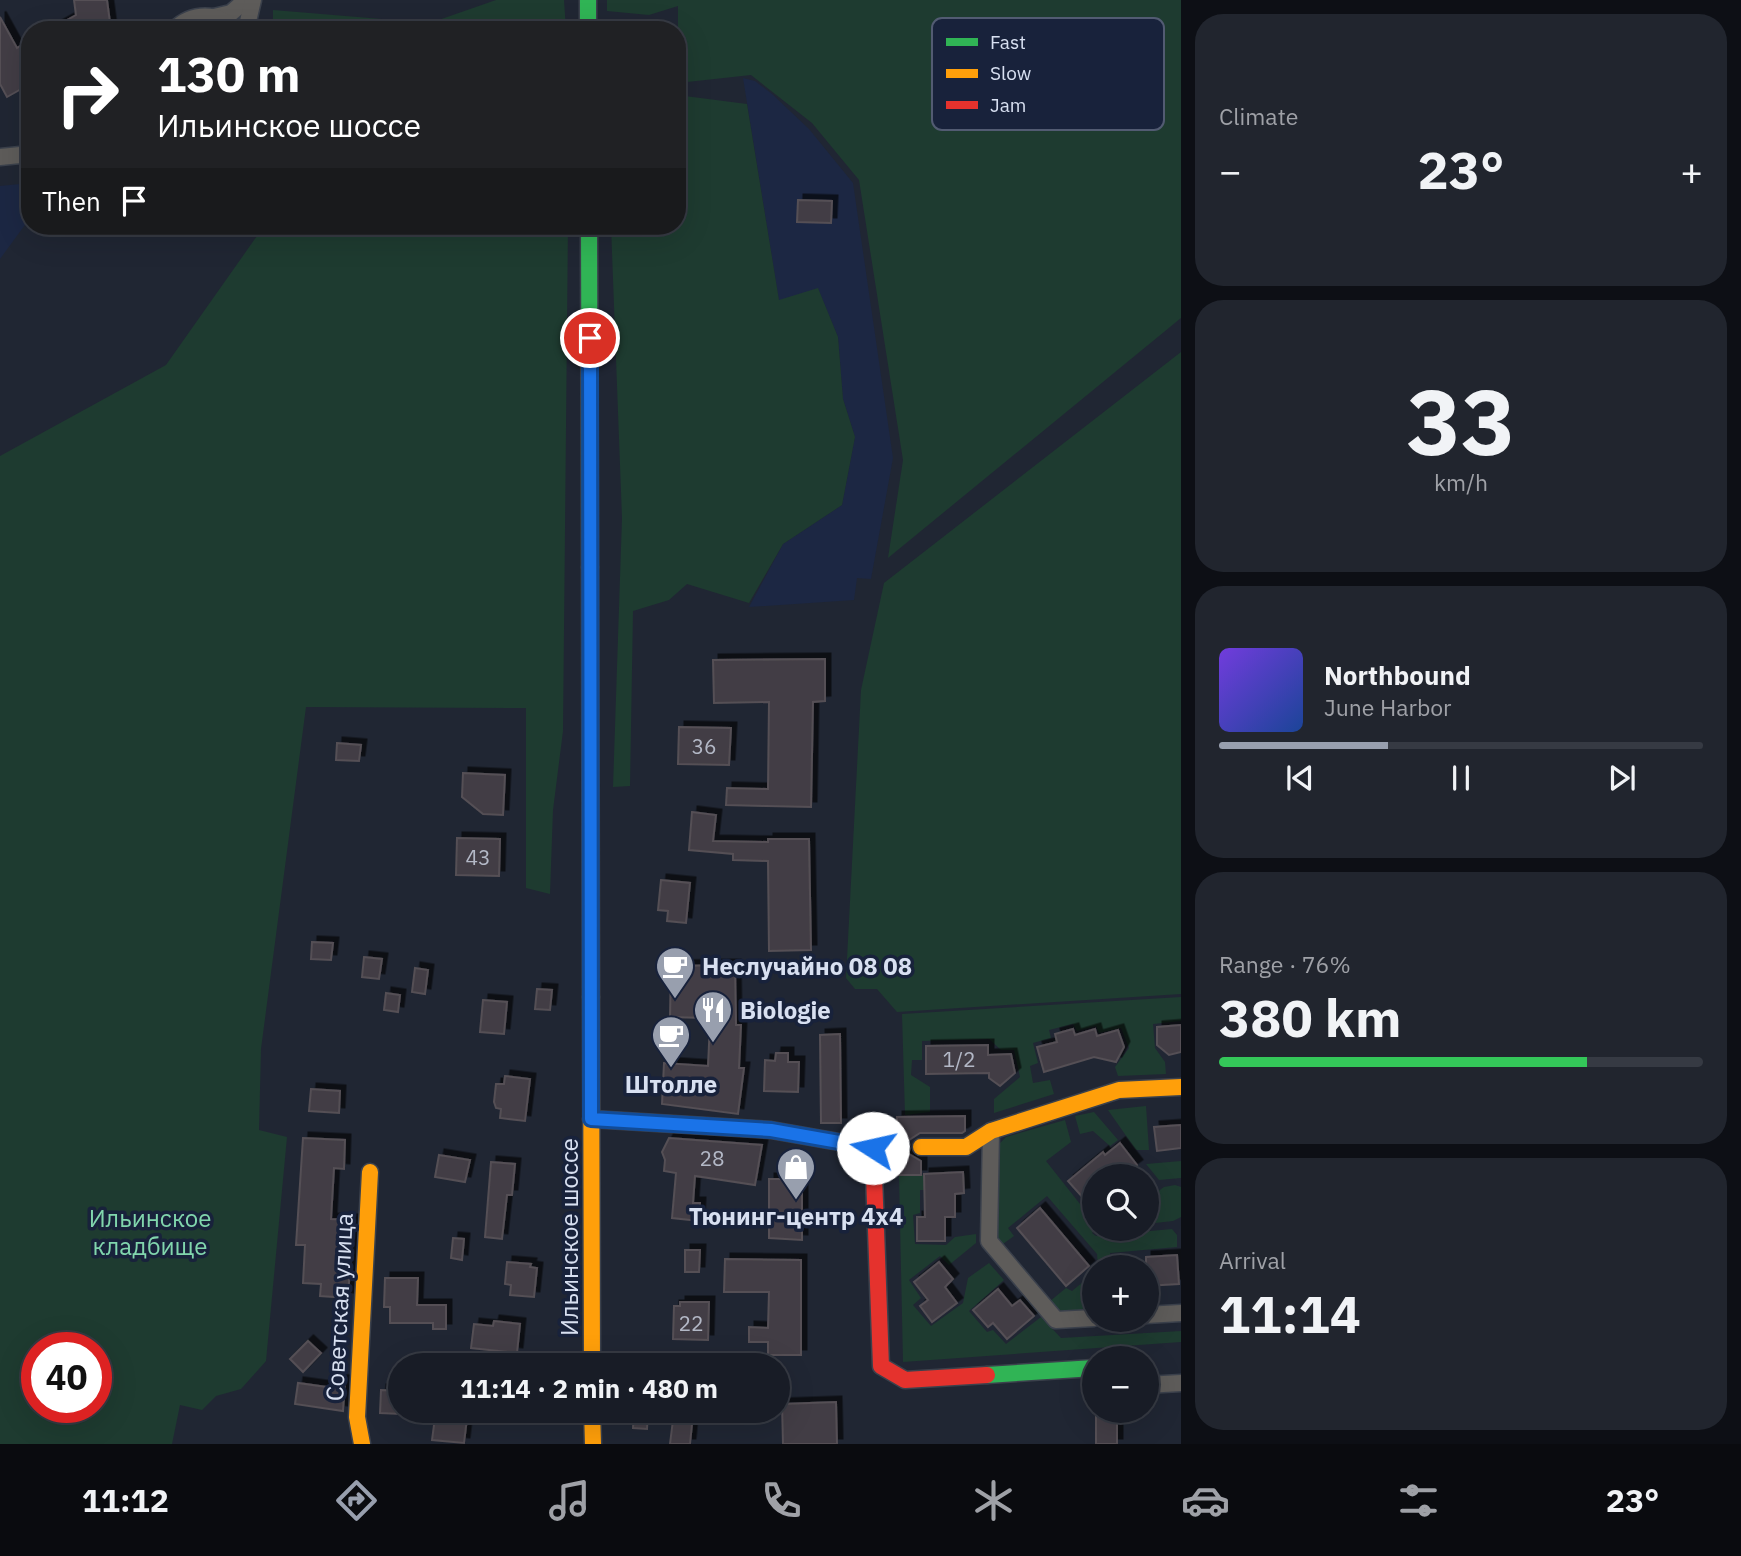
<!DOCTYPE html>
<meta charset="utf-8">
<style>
:root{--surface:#181c26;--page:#21252e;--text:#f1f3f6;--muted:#9fa1a7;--line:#363a43;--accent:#989fae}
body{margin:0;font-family:"IBM Plex Sans",sans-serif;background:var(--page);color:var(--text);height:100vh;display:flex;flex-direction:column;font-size:26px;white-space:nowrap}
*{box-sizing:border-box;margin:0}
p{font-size:23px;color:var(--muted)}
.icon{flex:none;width:38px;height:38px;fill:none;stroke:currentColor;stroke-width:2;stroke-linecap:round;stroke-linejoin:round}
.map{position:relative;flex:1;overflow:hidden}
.details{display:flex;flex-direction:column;gap:14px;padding:14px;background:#0d0f15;width:560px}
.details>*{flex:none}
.hud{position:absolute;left:21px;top:21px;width:665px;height:214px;border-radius:28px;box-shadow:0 7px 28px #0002,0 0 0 2px var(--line);background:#202124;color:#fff;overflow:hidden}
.fabs{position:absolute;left:1082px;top:1164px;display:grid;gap:14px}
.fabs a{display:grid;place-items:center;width:77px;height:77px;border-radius:50%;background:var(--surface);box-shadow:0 7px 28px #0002,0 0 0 2px var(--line);font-size:35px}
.speed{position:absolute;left:21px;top:1332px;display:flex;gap:14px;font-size:35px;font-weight:700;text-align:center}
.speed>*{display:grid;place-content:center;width:91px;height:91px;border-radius:50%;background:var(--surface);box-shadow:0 7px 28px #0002,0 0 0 2px var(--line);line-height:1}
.speed .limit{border:10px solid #d22;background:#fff;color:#111}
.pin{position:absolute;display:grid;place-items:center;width:60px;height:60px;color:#fff;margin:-30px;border:4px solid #fff;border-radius:50%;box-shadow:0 2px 7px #0007}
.me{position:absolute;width:77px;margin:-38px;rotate:280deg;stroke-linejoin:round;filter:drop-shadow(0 0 5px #0008)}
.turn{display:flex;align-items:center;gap:24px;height:147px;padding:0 21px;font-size:32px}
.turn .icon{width:91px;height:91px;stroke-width:2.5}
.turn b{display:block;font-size:49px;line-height:60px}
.then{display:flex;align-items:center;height:66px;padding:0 21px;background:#0003;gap:14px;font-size:26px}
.big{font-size:52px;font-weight:700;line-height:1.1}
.details .tile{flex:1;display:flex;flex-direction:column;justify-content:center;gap:10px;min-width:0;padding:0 24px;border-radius:28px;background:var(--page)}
.details .dial{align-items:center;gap:0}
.dial b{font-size:91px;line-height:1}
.song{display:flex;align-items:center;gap:21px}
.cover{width:84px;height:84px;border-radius:10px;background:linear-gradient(135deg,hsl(260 70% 55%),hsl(220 70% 35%))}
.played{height:7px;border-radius:4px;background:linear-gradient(90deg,var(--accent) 35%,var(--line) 35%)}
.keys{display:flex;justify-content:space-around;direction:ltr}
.heat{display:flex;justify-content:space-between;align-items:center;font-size:38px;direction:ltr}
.charge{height:10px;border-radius:5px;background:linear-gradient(90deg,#34c759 76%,var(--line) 0)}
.trip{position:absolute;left:388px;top:1353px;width:402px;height:70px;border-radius:35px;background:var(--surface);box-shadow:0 7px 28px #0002,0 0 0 2px var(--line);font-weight:700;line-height:70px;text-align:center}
.dock{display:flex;height:112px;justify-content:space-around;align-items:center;background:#0a0b0f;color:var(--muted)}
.dock .icon{width:49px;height:49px}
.dock .active{color:var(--accent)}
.dock b{font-size:32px;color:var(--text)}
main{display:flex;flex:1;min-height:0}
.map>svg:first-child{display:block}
</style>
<main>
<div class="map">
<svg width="1181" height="1444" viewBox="0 0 1181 1444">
<defs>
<filter id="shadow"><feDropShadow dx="5.5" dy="-5.5" stdDeviation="0" flood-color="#0009"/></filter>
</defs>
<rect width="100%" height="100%" fill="#202633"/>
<g fill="#1c2743">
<polygon points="743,78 755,81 772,94 809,129 853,183 893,458 871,579 857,578 854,600 749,607 783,544 842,505 855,437 843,399 838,337 818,289 779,301"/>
<polygon points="30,183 30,218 0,259 0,186"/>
</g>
<g fill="#1e3b30" fill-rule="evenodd">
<polygon points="496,0 564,0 566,30 273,30 273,10 430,23"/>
<polygon points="607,0 1181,0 1181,318 888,558 903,460 859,180 812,123 751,75 678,83 678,6 649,15 607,11"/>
<polygon points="677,95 747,104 779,300 818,288 838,337 843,399 855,437 842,505 783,544 749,603 687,584 669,600 633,611 630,786 613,787 622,518 611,226 677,226"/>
<path d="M264,226H568L563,731L553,810L550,894L526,888V708L306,707L261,1049L259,1130L287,1137L266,1361L241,1389L216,1396L202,1410L180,1405L172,1444H0V456L166,365ZM37,1348H96V1407H37Z"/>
<polygon points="1181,352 1181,994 897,1012 877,989 855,989 846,978 861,690 884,583"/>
<polygon points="1181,997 1181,1021 1153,1024 1155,1048 1165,1062 1166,1074 1118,1076 1115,1067 1129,1048 1121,1028 1099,1033 1096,1026 1077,1031 1073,1024 1049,1030 1051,1038 1033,1043 1038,1063 1030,1066 1033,1083 1050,1080 1054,1094 994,1113 994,1099 1020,1077 1014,1050 1001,1050 989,1039 922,1041 922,1060 912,1060 911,1075 930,1087 930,1112 905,1115 902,1014"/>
<polygon points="1146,1106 1149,1150 1136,1150 1108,1110"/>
<polygon points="1094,1112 1118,1140 1110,1146 1093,1131 1080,1134 1075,1116"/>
<polygon points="1065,1120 1071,1142 1046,1161 1084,1209 1094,1202 1094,1228 1096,1229 1092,1233 1096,1236 1172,1229 1177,1235 1177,1247 1110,1253 1110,1267 1098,1267 1097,1254 1047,1196 1008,1228 1014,1236 1003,1244 995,1234 995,1151 1000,1143 1006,1137"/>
<polygon points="1181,1161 1181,1178 1159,1180 1146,1164"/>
<polygon points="899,1175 924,1175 927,1190 920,1190 920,1213 913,1215 915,1244 946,1245 955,1237 976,1234 976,1243 949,1265 940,1256 909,1280 921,1298 913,1305 931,1326 963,1303 968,1278 989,1263 1004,1280 969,1311 987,1332 993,1330 1006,1344 1041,1317 1061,1338 1181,1331 1181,1342 903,1362"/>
<polygon points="1175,1185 1181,1187 1181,1217 1173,1221 1146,1224 1146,1200 1164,1187"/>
<polygon points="1094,1273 1094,1313 1058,1312 1049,1302 1066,1288 1072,1291"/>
</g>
<g fill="#433e45" stroke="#544f55" stroke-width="2" filter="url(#shadow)">
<polygon points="74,0 107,0 111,30 49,30 76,15"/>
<polygon points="0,17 17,48 30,41 30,84 7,97 0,84"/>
<polygon points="798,200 832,201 831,223 797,222"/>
<polygon points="825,659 825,701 813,702 811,807 726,805 727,788 768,789 769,702 714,703 713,660"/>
<polygon points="679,727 731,728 729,765 678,764"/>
<polygon points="337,743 361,745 359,761 336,760"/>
<polygon points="463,773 505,775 503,815 483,814 462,797"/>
<polygon points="692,812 716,815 713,841 768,842 768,839 809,839 811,950 769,951 768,861 733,860 733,854 689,850"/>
<polygon points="457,838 500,839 499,876 456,875"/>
<polygon points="661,880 690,883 686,923 667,921 668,911 658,910"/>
<polygon points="312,942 333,943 331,960 311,959"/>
<polygon points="364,957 382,959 379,979 362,977"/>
<polygon points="735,965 736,1025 741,1025 739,1068 744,1068 738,1114 662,1104 664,1063 708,1066 710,1023 705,1023 705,1018 670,1017 671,966"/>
<polygon points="415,968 428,970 425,994 412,992"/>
<polygon points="537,989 552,990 550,1010 535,1009"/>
<polygon points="386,993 400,995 398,1012 384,1010"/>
<polygon points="483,1000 507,1002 504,1034 480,1032"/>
<polygon points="1181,1025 1181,1052 1169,1055 1157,1045 1157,1027"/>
<polygon points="1073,1029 1075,1035 1095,1029 1097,1036 1118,1030 1124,1047 1116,1062 1094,1057 1044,1072 1037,1047 1057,1042 1055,1034"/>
<polygon points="840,1034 841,1123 821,1123 820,1035"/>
<polygon points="988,1045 988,1055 1011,1054 1015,1073 1000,1086 989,1078 989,1073 926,1074 926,1046"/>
<polygon points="776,1053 788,1053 788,1062 799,1062 798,1092 764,1091 765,1060 775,1061"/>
<polygon points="505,1076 530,1079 525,1121 500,1118 501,1109 496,1108 494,1102 496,1084 504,1084"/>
<polygon points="311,1089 340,1091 339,1113 309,1111"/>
<polygon points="965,1116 965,1131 962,1133 920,1133 909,1140 897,1133 897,1117"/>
<polygon points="1181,1125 1181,1148 1157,1151 1154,1127"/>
<polygon points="303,1138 345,1140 344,1169 334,1168 331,1219 353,1220 348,1298 320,1296 321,1284 303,1283 305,1245 296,1245"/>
<polygon points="669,1138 762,1145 755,1185 695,1176 693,1203 700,1203 699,1221 672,1218 676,1173 664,1171 665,1160 662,1152"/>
<polygon points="1120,1143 1137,1165 1122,1176 1094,1176 1094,1191 1084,1199 1068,1181 1103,1152 1105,1155"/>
<polygon points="909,1154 921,1161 921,1175 897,1175 897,1161"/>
<polygon points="439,1155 470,1160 465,1182 435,1177"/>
<polygon points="491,1162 515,1164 512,1195 507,1195 502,1239 485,1237"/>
<polygon points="963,1172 964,1193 955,1194 955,1217 945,1217 945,1241 917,1241 917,1217 925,1217 924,1174"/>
<polygon points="769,1179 802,1179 802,1240 769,1238"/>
<polygon points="1040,1208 1089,1266 1066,1286 1017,1228"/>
<polygon points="453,1238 464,1239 462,1260 451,1258"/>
<polygon points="685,1250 700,1250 699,1272 685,1272"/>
<polygon points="1177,1255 1179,1284 1146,1286 1146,1257"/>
<polygon points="725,1259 801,1260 801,1355 768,1355 768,1342 749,1342 749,1327 768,1328 769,1292 724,1292"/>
<polygon points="507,1262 531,1264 530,1267 537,1268 534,1297 510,1295 511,1285 505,1284"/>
<polygon points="939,1262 953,1279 945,1287 957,1303 932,1322 920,1306 928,1300 914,1282"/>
<polygon points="385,1278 418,1278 417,1305 446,1305 446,1329 433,1329 433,1323 390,1323 390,1307 384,1307"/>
<polygon points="998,1289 1012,1306 1020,1300 1034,1316 1007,1339 993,1323 988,1327 973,1310"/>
<polygon points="680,1302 709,1302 708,1340 673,1339 674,1306 680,1306"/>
<polygon points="494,1321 520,1324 517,1353 471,1348 474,1324 493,1326"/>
<polygon points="308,1341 321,1353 303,1372 290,1359"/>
<polygon points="334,1380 345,1381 343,1411 295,1404 298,1383 334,1388"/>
<polygon points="381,1390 401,1391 401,1414 380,1413"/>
<polygon points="836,1402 837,1444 783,1444 782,1404"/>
<polygon points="436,1410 468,1410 464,1443 432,1440"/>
<polygon points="634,1410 648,1410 647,1429 633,1428"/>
<rect x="1096" y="1410" width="21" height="34"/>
<polygon points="674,1412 693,1414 690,1444 670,1444"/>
</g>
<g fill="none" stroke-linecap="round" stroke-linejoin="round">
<defs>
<g id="street">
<polyline points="214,17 231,13 246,0"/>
<path d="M174,30C192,12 218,12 236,30"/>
<polyline points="246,30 253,0"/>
<polyline points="0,157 30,154"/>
<polyline points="991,1131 989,1241 1056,1320 1094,1318"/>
<polyline points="1146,1315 1181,1313"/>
<polyline points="1146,1385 1181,1383"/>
</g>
<g id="fast">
<polyline points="588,0 588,30"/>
<polyline points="589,226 590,567"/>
<polyline points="987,1375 1094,1368"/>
</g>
<g id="slow">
<polyline points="591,997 592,1365"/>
<polyline points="921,1147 966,1147 991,1131 1119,1090 1181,1087"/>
<polyline points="592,1410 593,1444"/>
<polyline points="362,1444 357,1417 370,1172"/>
</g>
<g id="jam">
<polyline points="590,567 591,997"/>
<polyline points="591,1119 771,1130 873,1148 897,1147"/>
<polyline points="873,1148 881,1366 905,1380 987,1375"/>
</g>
</defs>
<use href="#street" stroke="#3b414c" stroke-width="19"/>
<use href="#fast" stroke="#3b414c" stroke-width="19"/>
<use href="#slow" stroke="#3b414c" stroke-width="19"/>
<use href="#jam" stroke="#3b414c" stroke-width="19"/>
<use href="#street" stroke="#5e5c5a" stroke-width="16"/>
<use href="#fast" stroke="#30b455" stroke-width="16"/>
<use href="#slow" stroke="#ff9f0a" stroke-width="16"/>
<use href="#jam" stroke="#e5322d" stroke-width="16"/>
</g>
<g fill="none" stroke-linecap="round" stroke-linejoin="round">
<defs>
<polyline id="route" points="590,338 591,1119 771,1130 873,1148"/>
</defs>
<use href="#route" stroke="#114b97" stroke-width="18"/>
<use href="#route" stroke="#1a73e8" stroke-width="12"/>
</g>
<defs>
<symbol id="cafe-pin" viewBox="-11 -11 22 30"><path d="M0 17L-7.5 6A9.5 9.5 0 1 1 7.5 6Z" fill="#989fae" stroke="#18223b"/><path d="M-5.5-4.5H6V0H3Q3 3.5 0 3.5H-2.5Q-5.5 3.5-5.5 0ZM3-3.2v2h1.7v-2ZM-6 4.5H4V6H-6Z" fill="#fff"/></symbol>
<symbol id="restaurant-pin" viewBox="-11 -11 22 30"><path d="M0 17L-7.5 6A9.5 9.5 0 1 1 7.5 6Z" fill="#989fae" stroke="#18223b"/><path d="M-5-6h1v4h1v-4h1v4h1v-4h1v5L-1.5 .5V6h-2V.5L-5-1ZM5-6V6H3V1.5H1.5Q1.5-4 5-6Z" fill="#fff"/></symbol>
<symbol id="shop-pin" viewBox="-11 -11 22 30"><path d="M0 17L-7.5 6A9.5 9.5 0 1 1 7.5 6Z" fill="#989fae" stroke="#18223b"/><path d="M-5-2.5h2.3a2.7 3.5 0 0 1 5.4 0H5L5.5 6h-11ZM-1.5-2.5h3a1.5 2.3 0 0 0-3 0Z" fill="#fff"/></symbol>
</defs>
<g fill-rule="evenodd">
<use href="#cafe-pin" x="653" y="944" width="44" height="60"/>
<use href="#restaurant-pin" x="691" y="988" width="44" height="60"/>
<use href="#cafe-pin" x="649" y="1013" width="44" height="60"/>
<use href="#shop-pin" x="774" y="1145" width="44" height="60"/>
</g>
<g text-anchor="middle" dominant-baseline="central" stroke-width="7" stroke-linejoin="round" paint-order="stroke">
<g font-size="21" fill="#b3b8c6">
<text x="704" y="746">36</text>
<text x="478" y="857">43</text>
<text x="959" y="1059">1/2</text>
<text x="712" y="1158">28</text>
<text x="691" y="1323">22</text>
</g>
<g font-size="24" font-weight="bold" fill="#d8e0f1" stroke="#18223b" text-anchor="start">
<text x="702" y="966">Неслучайно 08 08</text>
<text x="740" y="1010">Biologie</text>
<text x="671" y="1084" text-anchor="middle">Штолле</text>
<text x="796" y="1216" text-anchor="middle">Тюнинг-центр 4х4</text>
</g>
<g font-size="24" fill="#81d6ad" stroke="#18223b">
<text x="150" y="1218">Ильинское<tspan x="150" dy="28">кладбище</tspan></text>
</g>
<g font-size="24" fill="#d8e0f1" stroke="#18223b">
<text transform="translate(569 1237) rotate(-90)">Ильинское шоссе</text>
<text transform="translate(339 1307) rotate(-87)">Советская улица</text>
</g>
</g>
<rect x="932" y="18" width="232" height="112" rx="10" fill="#18223b" stroke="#525b72" stroke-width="2"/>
<rect x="946" y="38" width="32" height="8" fill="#30b455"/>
<rect x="946" y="69" width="32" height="9" fill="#ff9f0a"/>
<rect x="946" y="101" width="32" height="8" fill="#e5322d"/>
<g font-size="19" fill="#d8e0f1">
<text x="990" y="49">Fast</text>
<text x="990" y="80">Slow</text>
<text x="990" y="112">Jam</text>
</g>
</svg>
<div class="fabs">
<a><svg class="icon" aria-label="search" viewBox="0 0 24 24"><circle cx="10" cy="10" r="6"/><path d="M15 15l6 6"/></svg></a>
<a>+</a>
<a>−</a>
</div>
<div class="speed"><div class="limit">40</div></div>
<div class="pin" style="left:590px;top:338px;background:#d93025"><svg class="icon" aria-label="arrive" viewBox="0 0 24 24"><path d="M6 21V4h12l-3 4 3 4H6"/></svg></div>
<svg class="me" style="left:873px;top:1148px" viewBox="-20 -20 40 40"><circle r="19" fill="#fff"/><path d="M0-13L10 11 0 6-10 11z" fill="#1a73e8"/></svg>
<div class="trip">11:14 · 2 min · 480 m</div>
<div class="hud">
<div class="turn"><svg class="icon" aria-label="right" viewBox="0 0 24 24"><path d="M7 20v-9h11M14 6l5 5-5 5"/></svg><div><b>130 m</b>Ильинское шоссе</div></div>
<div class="then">Then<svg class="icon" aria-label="arrive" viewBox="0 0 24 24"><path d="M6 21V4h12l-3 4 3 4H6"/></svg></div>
</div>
</div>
<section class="details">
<div class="tile"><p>Climate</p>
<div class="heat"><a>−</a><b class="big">23°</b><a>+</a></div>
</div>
<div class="tile dial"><b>33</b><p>km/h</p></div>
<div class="tile">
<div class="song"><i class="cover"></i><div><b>Northbound</b><p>June Harbor</p></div></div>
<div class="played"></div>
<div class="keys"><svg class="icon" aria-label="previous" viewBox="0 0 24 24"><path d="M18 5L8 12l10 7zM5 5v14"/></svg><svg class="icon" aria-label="pause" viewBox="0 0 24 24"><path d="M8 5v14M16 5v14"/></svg><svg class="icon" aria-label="next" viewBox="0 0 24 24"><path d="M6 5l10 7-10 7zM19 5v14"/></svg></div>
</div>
<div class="tile"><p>Range · 76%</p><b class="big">380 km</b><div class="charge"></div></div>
<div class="tile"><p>Arrival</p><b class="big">11:14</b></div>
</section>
</main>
<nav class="dock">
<b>11:12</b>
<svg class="icon active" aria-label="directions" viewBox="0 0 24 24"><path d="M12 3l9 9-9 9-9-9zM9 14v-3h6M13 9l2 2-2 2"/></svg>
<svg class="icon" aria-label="music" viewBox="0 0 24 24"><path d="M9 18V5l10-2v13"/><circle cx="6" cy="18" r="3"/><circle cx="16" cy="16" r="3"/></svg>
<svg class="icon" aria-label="phone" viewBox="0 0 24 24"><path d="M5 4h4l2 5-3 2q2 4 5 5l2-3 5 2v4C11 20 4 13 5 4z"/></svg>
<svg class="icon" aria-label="climate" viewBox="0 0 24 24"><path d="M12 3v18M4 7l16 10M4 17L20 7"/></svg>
<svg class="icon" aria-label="car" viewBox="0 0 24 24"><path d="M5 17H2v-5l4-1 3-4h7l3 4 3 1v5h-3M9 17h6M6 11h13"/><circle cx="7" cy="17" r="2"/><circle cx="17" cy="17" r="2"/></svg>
<svg class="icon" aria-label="filters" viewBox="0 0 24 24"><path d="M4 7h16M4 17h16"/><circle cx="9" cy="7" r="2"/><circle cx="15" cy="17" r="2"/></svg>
<b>23°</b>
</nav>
